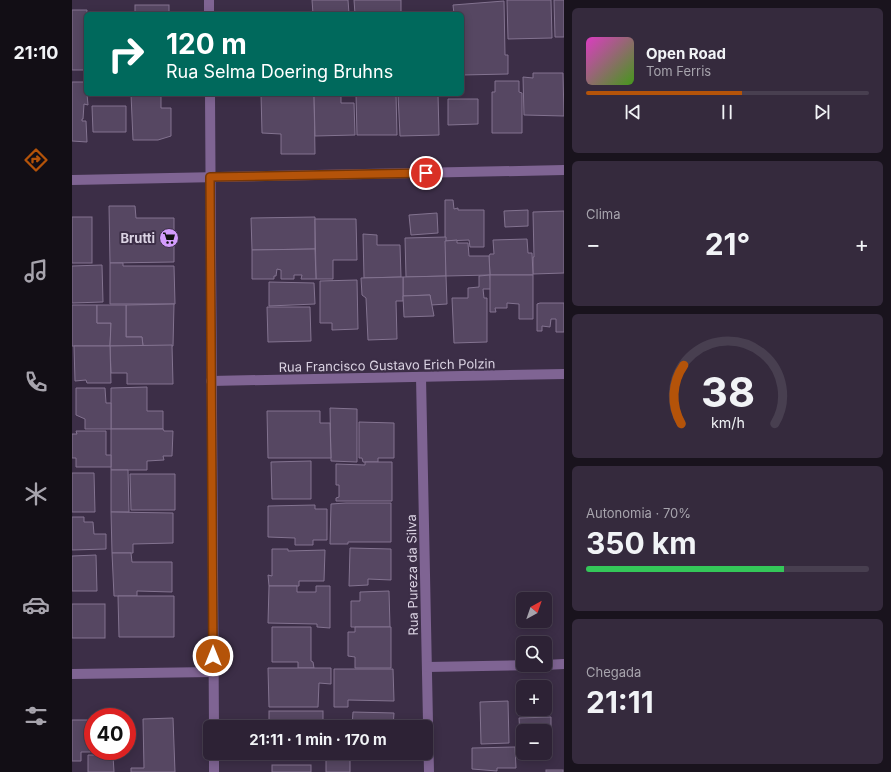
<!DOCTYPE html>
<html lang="pt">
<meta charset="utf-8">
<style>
:root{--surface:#2d2235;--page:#352a3d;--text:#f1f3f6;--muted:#a7a4ad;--line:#483f50;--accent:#b45309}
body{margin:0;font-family:Inter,sans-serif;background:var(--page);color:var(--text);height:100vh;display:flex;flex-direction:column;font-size:15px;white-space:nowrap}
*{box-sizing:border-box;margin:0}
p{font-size:13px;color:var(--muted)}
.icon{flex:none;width:22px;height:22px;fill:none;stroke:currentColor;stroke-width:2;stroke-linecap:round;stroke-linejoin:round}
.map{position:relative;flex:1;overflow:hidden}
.details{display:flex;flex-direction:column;gap:8px;padding:8px;background:#19131d;width:327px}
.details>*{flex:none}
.banner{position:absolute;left:12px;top:12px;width:380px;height:84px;border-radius:6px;box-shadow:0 2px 10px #0003,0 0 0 1px var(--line);background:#00695c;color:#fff;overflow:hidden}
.needle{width:26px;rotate:40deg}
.tools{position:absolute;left:444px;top:592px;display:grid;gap:8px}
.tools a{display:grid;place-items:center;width:36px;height:36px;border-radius:6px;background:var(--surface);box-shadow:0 2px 10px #0003,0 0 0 1px var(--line);font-size:20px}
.speed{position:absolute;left:12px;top:708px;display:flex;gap:8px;font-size:20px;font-weight:700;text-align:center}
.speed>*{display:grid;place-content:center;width:52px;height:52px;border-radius:50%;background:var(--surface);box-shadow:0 2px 10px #0003,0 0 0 1px var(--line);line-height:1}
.speed .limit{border:6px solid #d22;background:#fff;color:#111}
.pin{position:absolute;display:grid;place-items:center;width:34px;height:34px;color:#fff;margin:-17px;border:2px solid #fff;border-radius:50%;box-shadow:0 1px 4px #0007}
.me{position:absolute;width:44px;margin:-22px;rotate:0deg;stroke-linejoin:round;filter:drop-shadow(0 0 3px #0008)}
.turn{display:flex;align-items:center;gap:14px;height:84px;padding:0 16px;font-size:18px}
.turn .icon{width:52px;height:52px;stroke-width:2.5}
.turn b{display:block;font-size:28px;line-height:34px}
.big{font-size:30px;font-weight:700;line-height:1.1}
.details .widget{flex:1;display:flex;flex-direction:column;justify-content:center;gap:6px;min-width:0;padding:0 14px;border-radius:6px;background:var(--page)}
.details .dial{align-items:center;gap:0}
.dial svg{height:104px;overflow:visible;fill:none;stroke:var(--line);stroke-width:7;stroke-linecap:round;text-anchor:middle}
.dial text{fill:var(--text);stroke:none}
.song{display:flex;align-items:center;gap:12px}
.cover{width:48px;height:48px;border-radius:6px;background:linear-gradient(135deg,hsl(310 70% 55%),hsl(100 70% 35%))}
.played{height:4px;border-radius:2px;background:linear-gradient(90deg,var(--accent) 55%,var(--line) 55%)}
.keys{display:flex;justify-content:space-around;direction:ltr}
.heat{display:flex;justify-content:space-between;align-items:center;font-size:22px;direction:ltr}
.charge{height:6px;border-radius:3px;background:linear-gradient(90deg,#34c759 70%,var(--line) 0)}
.trip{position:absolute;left:131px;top:720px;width:230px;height:40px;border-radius:6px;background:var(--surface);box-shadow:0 2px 10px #0003,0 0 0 1px var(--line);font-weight:700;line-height:40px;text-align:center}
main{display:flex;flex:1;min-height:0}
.tabs{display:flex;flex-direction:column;width:72px;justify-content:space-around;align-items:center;background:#120e15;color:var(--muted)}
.tabs .icon{width:28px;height:28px}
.tabs .selected{color:var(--accent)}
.tabs b{font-size:18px;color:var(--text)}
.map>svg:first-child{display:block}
</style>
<main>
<nav class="tabs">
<b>21:10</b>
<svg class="icon selected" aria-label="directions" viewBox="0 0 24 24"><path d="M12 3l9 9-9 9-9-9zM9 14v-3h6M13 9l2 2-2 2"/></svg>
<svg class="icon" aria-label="music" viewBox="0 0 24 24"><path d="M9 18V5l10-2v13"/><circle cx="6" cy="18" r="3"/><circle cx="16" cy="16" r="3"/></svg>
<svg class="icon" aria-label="phone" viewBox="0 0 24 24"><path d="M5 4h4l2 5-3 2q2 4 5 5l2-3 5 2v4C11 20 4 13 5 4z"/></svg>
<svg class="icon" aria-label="climate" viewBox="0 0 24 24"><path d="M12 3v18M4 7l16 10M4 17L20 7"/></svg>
<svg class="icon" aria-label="car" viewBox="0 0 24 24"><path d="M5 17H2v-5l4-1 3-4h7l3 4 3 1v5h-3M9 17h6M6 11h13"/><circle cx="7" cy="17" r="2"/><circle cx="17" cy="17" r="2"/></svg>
<svg class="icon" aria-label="filters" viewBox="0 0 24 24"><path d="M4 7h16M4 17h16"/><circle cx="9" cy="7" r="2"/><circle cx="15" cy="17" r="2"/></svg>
</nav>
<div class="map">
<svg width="492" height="772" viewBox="0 0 492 772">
<rect width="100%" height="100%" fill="#3c2e47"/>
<g fill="#564762" stroke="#837390">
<polygon points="240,0 276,0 277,14 241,14"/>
<polygon points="282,0 329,0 329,14 283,14"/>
<polygon points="435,0 479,0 480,38 436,39"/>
<polygon points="482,0 492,0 492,37 483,37"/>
<polygon points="432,1 433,55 436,55 436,74 390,75 390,14 382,14 381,5"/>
<rect x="63" y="5" width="34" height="9"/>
<polygon points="0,10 15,10 13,70 0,70"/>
<polygon points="461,73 491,73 492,116 452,115 451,77 461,78"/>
<polygon points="423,81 447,81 447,92 450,93 450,133 420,133 420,92 423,92"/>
<polygon points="0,82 14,82 16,105 12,104 11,119 10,119 10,121 14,121 15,142 0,141"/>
<polygon points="59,94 84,94 84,96 89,96 89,108 99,108 99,136 86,140 61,140"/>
<polygon points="189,94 242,94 243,154 209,154 209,134 190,133"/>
<polygon points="242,94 269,94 269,103 282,103 283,135 243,136"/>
<polygon points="284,94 324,94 325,135 285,135"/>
<polygon points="326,94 366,94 367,135 328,136"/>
<polygon points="376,99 406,99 406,124 376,125"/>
<polygon points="20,106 54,106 54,132 21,132"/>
<polygon points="373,200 381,200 382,209 386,208 386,210 412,210 412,247 398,247 397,240 373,241"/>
<polygon points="37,206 63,206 64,218 102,218 102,262 38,263"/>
<polygon points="456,210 456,226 433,227 432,211"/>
<polygon points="492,211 492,273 461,274 461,257 462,257 461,212"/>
<polygon points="365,213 366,233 339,235 337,215"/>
<rect x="0" y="217" width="20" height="46"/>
<polygon points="243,217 243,249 180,250 179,218"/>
<polygon points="243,219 284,219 285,260 261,260 261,279 244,279"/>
<polygon points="291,234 305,235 305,245 328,245 329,277 292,278"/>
<polygon points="374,237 374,276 334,277 333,238"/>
<polygon points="455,239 456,253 460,253 461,275 418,275 417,256 418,254 422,254 421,240"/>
<polygon points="385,240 385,243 396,243 397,256 417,256 418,275 374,276 373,241"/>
<polygon points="243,249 244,279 229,279 230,275 222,275 222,279 209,279 209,270 205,269 204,276 202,276 202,279 180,279 180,250"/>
<polygon points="38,263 51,263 51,266 102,266 103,304 38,304"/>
<polygon points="30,265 31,302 0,303 0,266"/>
<polygon points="418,275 419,289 411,289 412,298 415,298 415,342 382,343 380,298 396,298 396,288 407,287 407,276"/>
<polygon points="418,275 461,275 461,319 447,319 447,304 435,303 435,308 423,308 424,312 418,312"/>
<polygon points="374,276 375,304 359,305 358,295 331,296 331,277"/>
<polygon points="331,277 331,301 324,301 325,339 296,340 294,298 290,295 289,278"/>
<polygon points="285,280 286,329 260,330 260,323 248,323 248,281"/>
<polygon points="197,282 242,283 243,304 197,306"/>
<polygon points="358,295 362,316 332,317 331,296"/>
<polygon points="468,303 492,303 492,332 484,332 484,319 479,319 478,327 470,326 470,331 465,331 465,304"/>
<polygon points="102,304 101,346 71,346 70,337 54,337 54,305"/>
<polygon points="0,305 25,305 25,323 39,323 38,346 0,346"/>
<polygon points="25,305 54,305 54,337 70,337 71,346 38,346 39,323 25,323"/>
<polygon points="195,307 238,307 239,341 196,342"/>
<polygon points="100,345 101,384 55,384 55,373 39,373 38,346"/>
<polygon points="2,346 38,346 39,383 15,383 14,380 3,381"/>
<polygon points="75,387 75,411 91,411 91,429 39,429 39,388"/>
<polygon points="4,388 33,388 34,403 39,403 39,429 13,429 13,419 4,415"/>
<polygon points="258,408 285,409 285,462 259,461"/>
<polygon points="195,411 248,411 248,423 258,423 259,458 196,458"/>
<polygon points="287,422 322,423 322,458 306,458 306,462 291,462 290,458 287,458"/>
<polygon points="39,429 91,429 92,431 101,431 100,456 91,456 92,460 75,461 75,470 39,470"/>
<polygon points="4,431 34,431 34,455 39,455 39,467 4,467 4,458 0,458 0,434 5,434"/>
<polygon points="239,461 239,499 200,499 199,462"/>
<polygon points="293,462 320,462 320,501 264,501 264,498 267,497 267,485 264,485 264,464 293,465"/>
<polygon points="39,470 56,470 57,512 39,512"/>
<polygon points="0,473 22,473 23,512 0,512"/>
<polygon points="58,474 103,474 103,510 59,510"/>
<polygon points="274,503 319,503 319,542 276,542 276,544 258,544 259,504"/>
<polygon points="243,505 243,509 255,509 255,540 241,540 241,545 223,545 223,538 196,537 196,506"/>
<polygon points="39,512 101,513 101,543 61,544 61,553 40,553"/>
<polygon points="0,517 12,517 12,522 21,522 22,534 34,534 34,549 0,550"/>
<polygon points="278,548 319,549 319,580 296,579 296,585 277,586"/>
<polygon points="200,549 216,549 216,551 253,550 252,581 227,581 227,586 197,586 196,575 200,576"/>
<polygon points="40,553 59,553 60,562 100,562 100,592 65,591 65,596 42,596"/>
<polygon points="24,555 25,591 0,591 0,556"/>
<polygon points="197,586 225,586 225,592 244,592 244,586 258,586 258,628 245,627 245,624 196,623"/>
<polygon points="317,591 318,627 279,627 279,601 288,601 288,592"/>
<polygon points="46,596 102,596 102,637 47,637"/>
<rect x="0" y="604" width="33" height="34"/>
<polygon points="200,627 239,627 239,661 241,662 242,668 226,668 226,662 200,662"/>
<polygon points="283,627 319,627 319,668 283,668 283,657 276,656 276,632 283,632"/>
<polygon points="196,668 259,668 259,684 247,683 246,707 197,707"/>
<polygon points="262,669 321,669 322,701 276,700 276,707 262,707"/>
<polygon points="436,701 437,743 409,744 408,702"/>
<rect x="197" y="711" width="54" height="16"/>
<polygon points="281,712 322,713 321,727 280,727"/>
<polygon points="479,717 479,745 473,745 473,731 451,731 451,753 465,754 449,753 447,718"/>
<polygon points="101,718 103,772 59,772 59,768 72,768 71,719"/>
<polygon points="0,720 17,720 18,752 9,752 9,761 0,761"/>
<polygon points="17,720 21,720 21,751 30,751 18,752"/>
<polygon points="443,747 444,768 425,768 425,771 400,769 400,748"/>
<rect x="254" y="754" width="24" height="18"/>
<polygon points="16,755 41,755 42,772 16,772"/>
<rect x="200" y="765" width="39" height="7"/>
<rect x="474" y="770" width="17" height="2"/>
</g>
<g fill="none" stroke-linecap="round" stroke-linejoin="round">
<g stroke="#7f6493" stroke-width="10">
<polyline points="137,0 137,14"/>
<polyline points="138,94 142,727"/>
<polyline points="0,180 492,170"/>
<polyline points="349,377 357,772"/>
<polyline points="139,381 492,374"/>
<polyline points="473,665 492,664"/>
<polyline points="355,667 468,665"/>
<polyline points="0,674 141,672"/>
<polyline points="142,753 142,772"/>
</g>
</g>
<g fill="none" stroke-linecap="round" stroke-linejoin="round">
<defs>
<polyline id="route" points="141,656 138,177 354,173"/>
</defs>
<use href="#route" stroke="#753606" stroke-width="10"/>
<use href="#route" stroke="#b45309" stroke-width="7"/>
</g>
<defs>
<symbol id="supermarket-disc" viewBox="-11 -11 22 22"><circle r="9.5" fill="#d39cfc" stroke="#3c2e47"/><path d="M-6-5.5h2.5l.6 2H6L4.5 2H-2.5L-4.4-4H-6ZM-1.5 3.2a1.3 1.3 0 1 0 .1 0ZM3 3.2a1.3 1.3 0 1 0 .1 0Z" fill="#111"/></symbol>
</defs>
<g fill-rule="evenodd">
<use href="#supermarket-disc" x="86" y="227" width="22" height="22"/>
</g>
<g text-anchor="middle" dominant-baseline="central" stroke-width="4" stroke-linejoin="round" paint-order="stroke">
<g font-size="13" font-weight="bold" fill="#dbd3e3" stroke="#3c2e47" text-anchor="end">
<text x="83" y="238">Brutti</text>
</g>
<g font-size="13" fill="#dbd3e3" stroke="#3c2e47">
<text transform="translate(315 365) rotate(-1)">Rua Francisco Gustavo Erich Polzin</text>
<text transform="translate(340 575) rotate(-91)">Rua Pureza da Silva</text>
</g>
</g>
</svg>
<div class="tools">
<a><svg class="needle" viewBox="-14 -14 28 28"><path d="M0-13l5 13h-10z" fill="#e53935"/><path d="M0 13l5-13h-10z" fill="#a7a4ad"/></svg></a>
<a><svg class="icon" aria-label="search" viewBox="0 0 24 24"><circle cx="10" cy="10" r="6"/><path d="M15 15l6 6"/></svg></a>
<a>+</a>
<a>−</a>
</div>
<div class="speed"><div class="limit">40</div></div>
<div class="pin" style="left:354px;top:173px;background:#d93025"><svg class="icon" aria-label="arrive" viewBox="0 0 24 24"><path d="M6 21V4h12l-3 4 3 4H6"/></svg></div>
<svg class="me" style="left:141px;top:656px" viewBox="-20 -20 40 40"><circle r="17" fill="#b45309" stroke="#fff" stroke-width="3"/><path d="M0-11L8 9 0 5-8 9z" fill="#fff"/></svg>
<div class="trip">21:11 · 1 min · 170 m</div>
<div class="banner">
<div class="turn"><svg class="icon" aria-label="right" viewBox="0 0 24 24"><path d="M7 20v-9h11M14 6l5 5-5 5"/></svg><div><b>120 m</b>Rua Selma Doering Bruhns</div></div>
</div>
</div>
<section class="details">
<div class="widget">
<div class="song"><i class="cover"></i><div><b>Open Road</b><p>Tom Ferris</p></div></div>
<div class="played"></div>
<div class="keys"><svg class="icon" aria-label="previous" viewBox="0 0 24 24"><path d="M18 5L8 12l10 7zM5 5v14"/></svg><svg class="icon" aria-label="pause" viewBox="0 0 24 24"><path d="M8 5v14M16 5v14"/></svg><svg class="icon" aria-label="next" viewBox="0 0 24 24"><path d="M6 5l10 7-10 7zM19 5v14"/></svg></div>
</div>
<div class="widget"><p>Clima</p>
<div class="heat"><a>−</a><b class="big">21°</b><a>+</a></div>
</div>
<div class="widget dial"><svg viewBox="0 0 100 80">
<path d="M14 69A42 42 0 1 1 86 69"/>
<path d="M14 69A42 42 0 0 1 16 24" stroke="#b45309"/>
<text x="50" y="56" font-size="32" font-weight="700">38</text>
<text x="50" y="72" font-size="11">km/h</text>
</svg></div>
<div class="widget"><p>Autonomia · 70%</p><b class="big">350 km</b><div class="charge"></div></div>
<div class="widget"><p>Chegada</p><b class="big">21:11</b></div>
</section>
</main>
